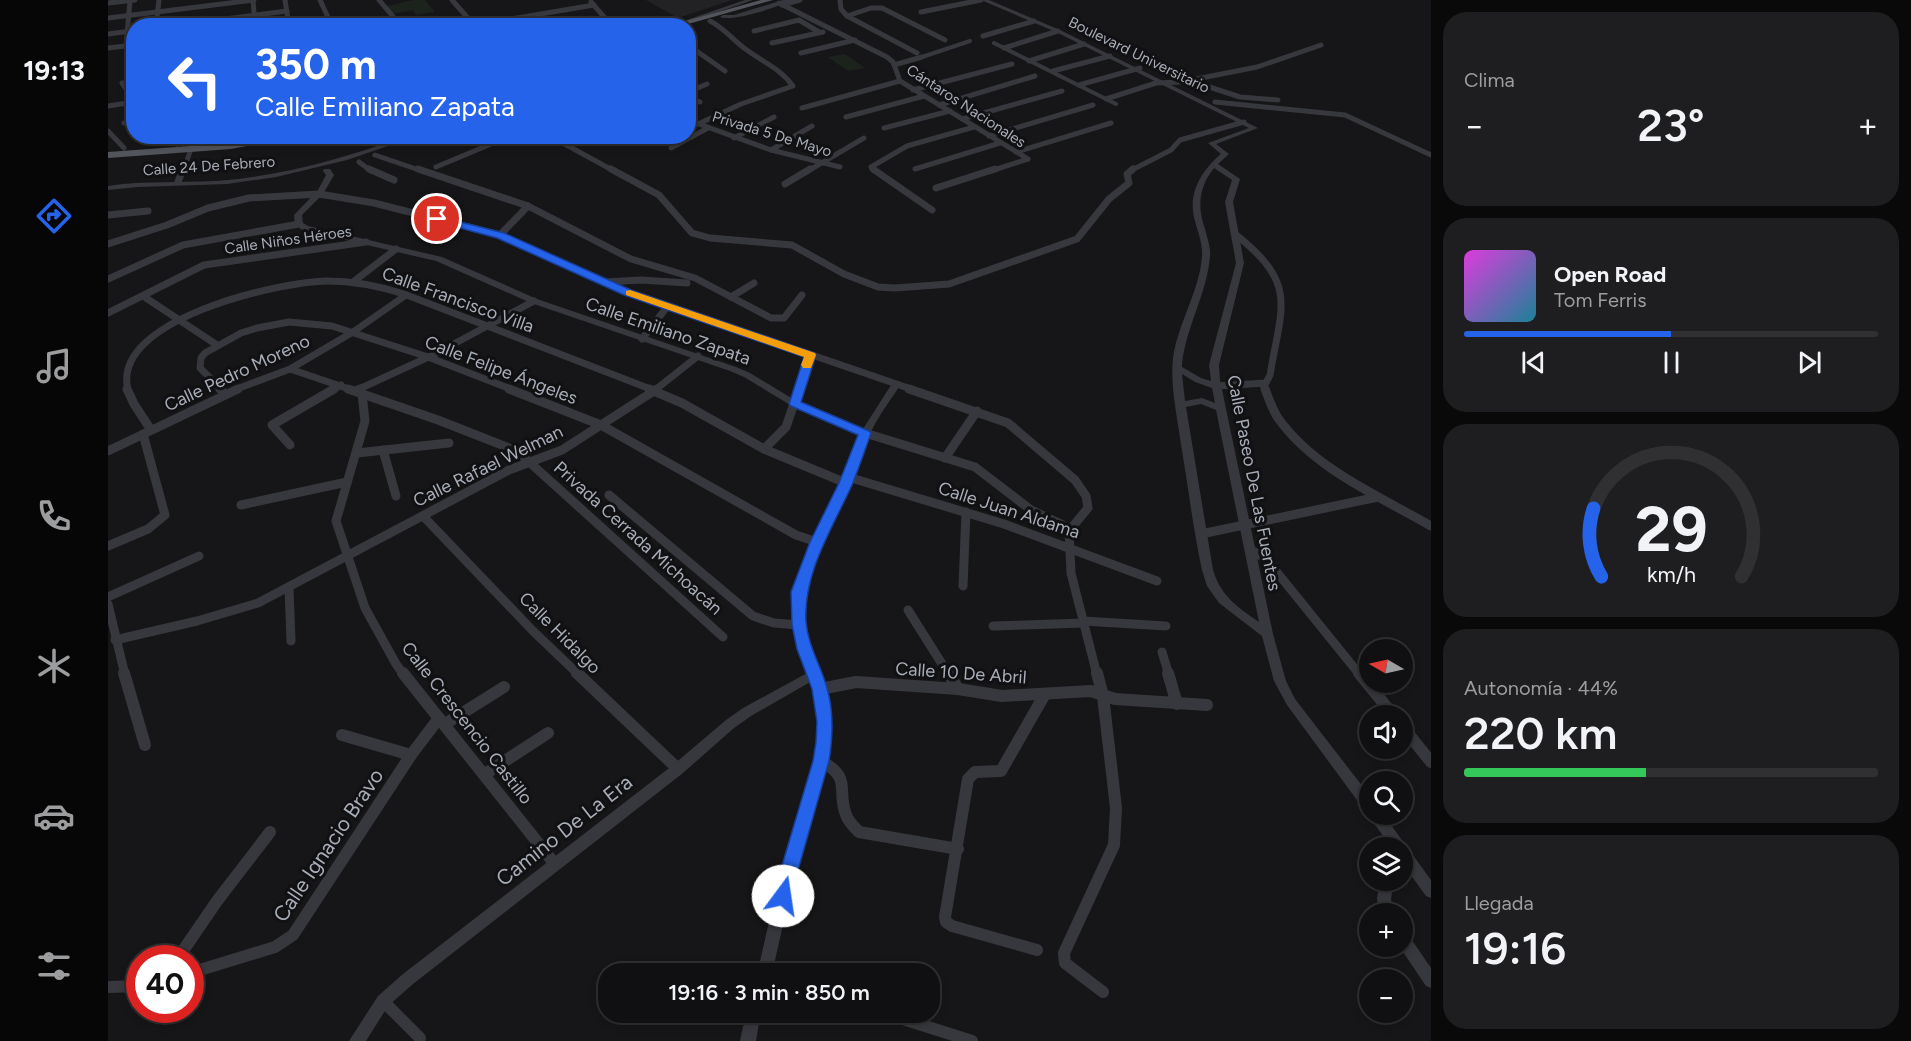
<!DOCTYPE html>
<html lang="es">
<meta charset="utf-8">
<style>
:root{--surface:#101012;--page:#1e1e20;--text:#f1f3f6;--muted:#9c9d9f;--line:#303032;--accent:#2563eb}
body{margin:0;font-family:Figtree,sans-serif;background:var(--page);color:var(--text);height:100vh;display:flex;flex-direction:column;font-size:22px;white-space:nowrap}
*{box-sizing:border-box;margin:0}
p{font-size:20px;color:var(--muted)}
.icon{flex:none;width:33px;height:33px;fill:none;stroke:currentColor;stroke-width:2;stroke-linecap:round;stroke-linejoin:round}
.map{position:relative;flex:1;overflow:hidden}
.sheet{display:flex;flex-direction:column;gap:12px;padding:12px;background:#09090a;width:480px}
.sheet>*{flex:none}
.banner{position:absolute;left:18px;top:18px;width:570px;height:126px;border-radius:24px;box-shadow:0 3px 9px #0003,0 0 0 2px var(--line);background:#2563eb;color:#fff;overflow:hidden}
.needle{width:39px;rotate:279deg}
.tools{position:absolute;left:1251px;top:639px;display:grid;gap:12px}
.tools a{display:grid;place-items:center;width:54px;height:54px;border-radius:50%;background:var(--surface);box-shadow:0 3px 9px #0003,0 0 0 2px var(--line);font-size:30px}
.speed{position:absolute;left:18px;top:945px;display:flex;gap:12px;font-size:30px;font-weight:700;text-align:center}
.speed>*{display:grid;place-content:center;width:78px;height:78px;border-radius:50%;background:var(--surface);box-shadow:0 3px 9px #0003,0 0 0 2px var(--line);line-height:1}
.speed .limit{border:9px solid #d22;background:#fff;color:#111}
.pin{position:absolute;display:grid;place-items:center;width:51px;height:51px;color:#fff;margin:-26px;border:3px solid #fff;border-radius:50%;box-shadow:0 2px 6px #0007}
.me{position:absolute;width:66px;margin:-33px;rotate:14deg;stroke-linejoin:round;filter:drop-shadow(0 0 4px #0008)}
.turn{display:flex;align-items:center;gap:21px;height:126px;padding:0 30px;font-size:27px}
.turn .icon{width:78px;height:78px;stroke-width:2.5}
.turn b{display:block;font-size:42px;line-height:51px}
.big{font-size:45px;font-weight:600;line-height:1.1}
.sheet .widget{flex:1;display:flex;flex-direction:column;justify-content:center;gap:9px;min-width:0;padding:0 21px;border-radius:24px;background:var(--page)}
.sheet .dial{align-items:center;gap:0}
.dial svg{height:156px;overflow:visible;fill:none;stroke:var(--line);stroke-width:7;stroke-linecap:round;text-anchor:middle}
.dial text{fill:var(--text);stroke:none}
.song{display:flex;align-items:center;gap:18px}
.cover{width:72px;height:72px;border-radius:9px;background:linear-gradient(135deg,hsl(300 70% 55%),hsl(190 70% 35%))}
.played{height:6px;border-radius:3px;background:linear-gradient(90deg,var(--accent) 50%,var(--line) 50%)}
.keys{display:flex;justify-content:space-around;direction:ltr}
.heat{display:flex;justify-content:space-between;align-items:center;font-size:33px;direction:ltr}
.charge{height:9px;border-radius:4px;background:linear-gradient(90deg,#34c759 44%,var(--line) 0)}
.trip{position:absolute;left:490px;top:963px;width:342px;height:60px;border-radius:24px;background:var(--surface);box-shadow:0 3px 9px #0003,0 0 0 2px var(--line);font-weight:600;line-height:60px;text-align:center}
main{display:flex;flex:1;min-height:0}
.tab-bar{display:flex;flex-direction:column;width:108px;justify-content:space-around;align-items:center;background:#060607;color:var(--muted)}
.tab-bar .icon{width:42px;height:42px}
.tab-bar .on{color:var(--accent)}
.tab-bar b{font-size:27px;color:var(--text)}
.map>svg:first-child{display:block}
</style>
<main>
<nav class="tab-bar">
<b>19:13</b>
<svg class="icon on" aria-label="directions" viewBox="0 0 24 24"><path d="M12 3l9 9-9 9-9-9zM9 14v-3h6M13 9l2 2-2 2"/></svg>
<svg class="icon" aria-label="music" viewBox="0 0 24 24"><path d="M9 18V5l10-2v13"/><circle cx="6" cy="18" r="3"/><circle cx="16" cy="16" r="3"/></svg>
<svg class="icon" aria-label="phone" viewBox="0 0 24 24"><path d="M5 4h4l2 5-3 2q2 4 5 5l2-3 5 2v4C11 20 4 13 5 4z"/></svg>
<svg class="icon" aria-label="climate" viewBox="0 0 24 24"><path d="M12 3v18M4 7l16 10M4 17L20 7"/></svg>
<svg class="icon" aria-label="car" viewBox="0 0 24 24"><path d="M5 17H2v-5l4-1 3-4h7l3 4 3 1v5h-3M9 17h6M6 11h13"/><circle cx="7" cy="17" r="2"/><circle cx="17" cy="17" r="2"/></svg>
<svg class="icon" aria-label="filters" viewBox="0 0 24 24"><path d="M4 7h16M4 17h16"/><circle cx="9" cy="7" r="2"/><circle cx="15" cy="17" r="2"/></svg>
</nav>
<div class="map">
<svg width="1323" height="1041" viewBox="0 0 1323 1041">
<rect width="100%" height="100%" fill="#161618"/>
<polygon fill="#222225" points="538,0 624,0 570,18"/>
<g fill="#1c231d">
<polygon points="305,0 317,0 327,12 308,15 305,10 284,14 277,7"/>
<polygon points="737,54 757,68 740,71 720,57"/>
</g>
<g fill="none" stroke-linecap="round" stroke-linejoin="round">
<g stroke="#37383d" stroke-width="4">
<polyline points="886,43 1008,104"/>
<polyline points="814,57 862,41"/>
</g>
<g stroke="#37383d" stroke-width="5">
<polyline points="145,0 147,26"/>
<polyline points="177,0 181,26"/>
<polyline points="212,0 224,26"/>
<polyline points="271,0 293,26"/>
<polyline points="344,0 367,26"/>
<polyline points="732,0 733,9 739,16 809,53"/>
<polyline points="483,2 504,26"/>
<polyline points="0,3 27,0"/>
<polyline points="671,3 779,57 785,62 792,81 920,159"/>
<polyline points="674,5 692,0"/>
<polyline points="813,12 873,0"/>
<polyline points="739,16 763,8 774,8 837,40"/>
<polyline points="0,18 146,0"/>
<polyline points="367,25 486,5"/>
<polyline points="48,26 51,0"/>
<polyline points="63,26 179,11"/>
<polyline points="646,31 691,20 711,32"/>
<polyline points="0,34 23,31"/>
<polyline points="875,36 926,21"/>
<polyline points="664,43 715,32"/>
<polyline points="580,45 617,71"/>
<polyline points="18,46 22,1"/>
<polyline points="0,48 26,45"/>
<polyline points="896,48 950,31"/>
<polyline points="693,53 747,40"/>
<polyline points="921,61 976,44"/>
<polyline points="786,65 814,57"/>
<polyline points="945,71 1002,56"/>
<polyline points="1083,81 1132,97 1170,100"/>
<polyline points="14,83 26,101"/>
<polyline points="971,85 1032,68"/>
<polyline points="805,90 904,64"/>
<polyline points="580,92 599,84"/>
<polyline points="580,97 592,102"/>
<polyline points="998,99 1048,83 1073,82 1149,67 1213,45"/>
<polyline points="1107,102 1237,115 1323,155"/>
<polyline points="831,105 927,76"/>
<polyline points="0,106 26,102"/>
<polyline points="694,108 792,81"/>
<polyline points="738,117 816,96"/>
<polyline points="854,119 954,91"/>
<polyline points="580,120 663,150 732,167"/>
<polyline points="16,123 26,122"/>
<path d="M590,124L633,104L685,86C672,68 653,61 636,48C624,39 616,28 602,21"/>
<polyline points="776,128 842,111"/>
<polyline points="0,131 16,148"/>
<polyline points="61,136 69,144"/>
<polyline points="363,136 378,145"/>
<polyline points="442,136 506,171"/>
<polyline points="881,136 985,105"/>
<polyline points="626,138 666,117"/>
<polyline points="563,148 600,128"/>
<polyline points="663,150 704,126"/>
<polyline points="908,152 1003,123"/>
<polyline points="267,155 314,171"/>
<polyline points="251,162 263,171"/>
<polyline points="328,167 402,136"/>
<polyline points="807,169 892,143"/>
<polyline points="75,171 82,152"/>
<polyline points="700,171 756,138"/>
<polyline points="766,171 763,167 799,146 866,127"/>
<polyline points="883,171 920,159"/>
<polyline points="1022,171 1063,150 1072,140 1136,122"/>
</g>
<g stroke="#37383d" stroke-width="7">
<polyline points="261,169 286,180"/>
<polyline points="310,169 420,206 523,259 587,278 663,318 676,318 694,295"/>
<polyline points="503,169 551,195 584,233 602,238 684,245 736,274 770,287 787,288 841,284 969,239 1001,199 1021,183 1019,174 1025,169"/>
<polyline points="765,169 824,210"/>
<polyline points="70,182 75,169"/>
<polyline points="677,184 702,169"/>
<polyline points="828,188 887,169"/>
<polyline points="0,215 40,211"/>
<polyline points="392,235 420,206"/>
<polyline points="0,244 59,225 100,208 141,198 211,194 266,203 392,235 520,292 806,390"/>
<polyline points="0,279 75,245 191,224"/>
<polyline points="245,282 288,249"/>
<polyline points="497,282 533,280 579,283"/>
<polyline points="623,297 646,283"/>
<polyline points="38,298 109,345"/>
<polyline points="0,313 96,265 258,242"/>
<polyline points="534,339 559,307"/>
<polyline points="182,369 244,390"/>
<polyline points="1155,385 1158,390"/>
<path d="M1108,386L1158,383L1162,375C1174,304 1190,284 1127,234"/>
<path d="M20,390C2,320 169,282 219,281C246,281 271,286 296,294L545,390"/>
<polyline points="114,390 92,368 93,358 97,353 133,333 149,328 181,322 224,326 320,357 405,390"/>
<polyline points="126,390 182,369 245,332 298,295"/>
<polyline points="224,390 233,385"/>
<polyline points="249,390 327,354 426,301"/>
<polyline points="547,390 590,356"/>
<polyline points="690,390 702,355"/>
</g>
<g stroke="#37383d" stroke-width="9">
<polyline points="19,389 26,404 43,430"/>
<polyline points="112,389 117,394"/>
<polyline points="240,389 330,420 409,451 615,637"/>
<polyline points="401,389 493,425 688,535 709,542"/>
<polyline points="541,389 574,403 656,449 738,483"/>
<polyline points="801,389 900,423 967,480 978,496 980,508 961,531 963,573 989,675"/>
<path d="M1157,389C1161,399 1164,409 1170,418C1206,469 1271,496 1323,526"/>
<polyline points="248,391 252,389"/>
<polyline points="254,394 257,421 228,521 257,608 288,664 296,675"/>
<polyline points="757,433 867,467 923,510 953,524 961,531"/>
<polyline points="182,445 164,425 226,389"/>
<polyline points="656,449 678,427 691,389"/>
<polyline points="275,450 288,496"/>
<polyline points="0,451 130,389"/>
<polyline points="249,453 341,443"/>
<polyline points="837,458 869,411"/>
<polyline points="740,477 896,524 1049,581"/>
<polyline points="501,495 645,616 666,623 691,625"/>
<polyline points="133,505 239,482"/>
<polyline points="315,516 425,631 471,675"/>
<polyline points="1093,534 1270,497"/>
<polyline points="0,546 40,529 57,515 35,434"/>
<polyline points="1142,549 1159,560 1252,675"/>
<polyline points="855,586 858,512"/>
<polyline points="181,588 183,641"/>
<polyline points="0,597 91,556"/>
<polyline points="0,604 17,675"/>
<polyline points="800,610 841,675"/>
<polyline points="975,621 1058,626"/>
<polyline points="885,626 976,623"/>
<polyline points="7,640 89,621 150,603 401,470 454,450 549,389"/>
<polyline points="1054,652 1061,675"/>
</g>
<g stroke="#37383d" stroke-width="12">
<polyline points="16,673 37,745"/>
<polyline points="295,673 446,863"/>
<polyline points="469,673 570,769"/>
<polyline points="840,673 850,689"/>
<polyline points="989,673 995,696 1008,808 1006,845 956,953 957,963 995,992"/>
<polyline points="1060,673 1069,704"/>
<polyline points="1251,673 1286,716"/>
<polyline points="712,689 748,682 850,689 894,696 983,691 1007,699 1099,705"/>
<polyline points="337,724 396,687"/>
<polyline points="1294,726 1323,762"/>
<polyline points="234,735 303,755"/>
<path d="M713,761C746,779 727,791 739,817C741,822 747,828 751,832L850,849"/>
<polyline points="377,774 440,733"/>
<polyline points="929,950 844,926 838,922 837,917 860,779 867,772 893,771 937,694"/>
<polyline points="70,958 109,901 162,832"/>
<polyline points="82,973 167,947 185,935 303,755 331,718"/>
<polyline points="0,987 32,986"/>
<polyline points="275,1001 312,1038"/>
<polyline points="773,1012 864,1041"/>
</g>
<g fill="#37383d" fill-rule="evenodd">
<polygon points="637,0 645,0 575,24 570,23"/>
<path d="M675,0H684C671,7 625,22 612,17L615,15H626Z"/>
<path d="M873,0H881L952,30L1150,128L1108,144L1121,154L1110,164L1132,179L1125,202L1136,263L1111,365L1112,380L1165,634L1178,681L1187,699L1262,796V814H1275L1323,880V898L1318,896L1294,863V848H1284L1262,818L1260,814L1261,812L1257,811L1179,705L1166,681L1154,636L1111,603L1099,586L1094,570C1085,528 1080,486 1073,444C1069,416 1062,385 1065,358C1070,323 1091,292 1094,257C1095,244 1090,233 1087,221C1079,194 1093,171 1113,154L1100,143L1141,128L948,32ZM1106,168L1124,180L1117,202L1128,263L1101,365L1103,381L1093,378L1074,367V364C1078,327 1099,294 1102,256C1103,247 1099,238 1097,229C1089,206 1091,187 1106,168ZM1074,374L1087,382L1104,388L1107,403L1094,398L1077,401ZM1093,404L1108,410L1151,622C1129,607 1113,596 1105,570L1078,407Z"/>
<path d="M298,136H309L239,160L168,177L119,184L30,187L0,190V186L15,184C50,181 85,183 120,180C181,174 240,157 298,136Z"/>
<path d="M216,169H222L226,175L215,194L194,215L195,223L200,226L334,257L429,299L628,367L642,373L690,402L755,429L785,382H791L793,384C782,401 770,416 762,434C754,451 749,469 742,485C722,529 693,571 697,621C698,641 708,659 715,677C722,699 724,722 721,745C718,776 704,806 696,836C685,882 674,928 664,974H649C660,927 670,880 683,834C698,782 721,737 704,681L643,716L626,728L575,773L305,984L280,1006L258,1041H241L270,996L295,974L565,765L618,720L635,708L701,672C695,656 687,640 685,624C680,575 709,532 729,490C738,472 744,453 752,434L684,406L636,377L622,371L423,303L328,261L194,230L187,224L186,215L210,190L218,175L215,171Z"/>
<polygon points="1272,880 1286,880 1283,899 1286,914 1272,914 1269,899"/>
<polygon points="1294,931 1299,933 1323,968 1323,988 1318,986 1291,946 1294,946"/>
<polygon points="638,1012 653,1012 648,1041 632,1041"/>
</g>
<g fill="#53555c" fill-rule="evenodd">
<polygon points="653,0 665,0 573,26 560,26"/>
<polygon points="166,136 190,136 123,149 0,158 0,152 123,143"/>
</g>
</g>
<path fill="#2563eb" stroke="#184099" stroke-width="1.5" d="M329,216L396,233L523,290L707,353L708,355L693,402L761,431L763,433C757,450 751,468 744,485C724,529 695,573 698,622C700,646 713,666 719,688C726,712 725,736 721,761L681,902L675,904L668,902L665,896L705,761L708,742L709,722L704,689L689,649L684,625L683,592L702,542L731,483L750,435L683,406L681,404L696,357L516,295L389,238L326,221V217Z"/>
<polygon fill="#f59e0b" points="522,290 707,353 708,355 703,368 695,368 693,365 696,357 518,295 518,291"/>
<g text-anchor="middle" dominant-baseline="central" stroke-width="6" stroke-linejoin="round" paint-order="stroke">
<g font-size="15" fill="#a8adb8" stroke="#111113">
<text transform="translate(1031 55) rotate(26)">Boulevard Universitario</text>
<text transform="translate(858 106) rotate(33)">Cántaros Nacionales</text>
<text transform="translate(664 134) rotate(17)">Privada 5 De Mayo</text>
<text transform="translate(101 166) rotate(-4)">Calle 24 De Febrero</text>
<text transform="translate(180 240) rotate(-8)">Calle Niños Héroes</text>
</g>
<g font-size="18" fill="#a8adb8" stroke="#111113">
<text transform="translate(350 300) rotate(20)">Calle Francisco Villa</text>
<text transform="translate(560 331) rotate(19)">Calle Emiliano Zapata</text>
<text transform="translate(393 370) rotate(21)">Calle Felipe Ángeles</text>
<text transform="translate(129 373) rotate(-25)">Calle Pedro Moreno</text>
<text transform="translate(380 466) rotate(-26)">Calle Rafael Welman</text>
<text transform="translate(1146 483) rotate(79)">Calle Paseo De Las Fuentes</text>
<text transform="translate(901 510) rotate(18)">Calle Juan Aldama</text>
<text transform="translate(530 538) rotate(42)">Privada Cerrada Michoacán</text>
<text transform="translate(452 633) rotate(45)">Calle Hidalgo</text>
<text transform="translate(853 673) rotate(4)">Calle 10 De Abril</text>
<text transform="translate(359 723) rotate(52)">Calle Crescencio Castillo</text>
</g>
<g font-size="21" fill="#a8adb8" stroke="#111113">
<text transform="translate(456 830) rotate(-38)">Camino De La Era</text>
<text transform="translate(220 845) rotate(-56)">Calle Ignacio Bravo</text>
</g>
</g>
</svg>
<div class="tools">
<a><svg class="needle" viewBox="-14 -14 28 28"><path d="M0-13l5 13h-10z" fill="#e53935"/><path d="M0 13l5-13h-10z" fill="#9c9d9f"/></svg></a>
<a><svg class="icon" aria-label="sound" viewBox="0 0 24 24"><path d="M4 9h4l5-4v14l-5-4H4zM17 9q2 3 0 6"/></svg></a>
<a><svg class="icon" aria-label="search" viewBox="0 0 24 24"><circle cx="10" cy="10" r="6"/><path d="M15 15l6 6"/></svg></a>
<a><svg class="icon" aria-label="layers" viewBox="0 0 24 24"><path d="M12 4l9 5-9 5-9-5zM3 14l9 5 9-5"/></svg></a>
<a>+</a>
<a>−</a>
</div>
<div class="speed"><div class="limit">40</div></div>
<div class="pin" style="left:329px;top:219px;background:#d93025"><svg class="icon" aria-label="arrive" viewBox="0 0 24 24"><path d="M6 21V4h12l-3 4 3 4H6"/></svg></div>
<svg class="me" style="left:675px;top:896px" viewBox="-20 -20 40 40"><circle r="19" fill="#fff"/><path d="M0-13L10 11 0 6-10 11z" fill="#2563eb"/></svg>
<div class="trip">19:16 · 3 min · 850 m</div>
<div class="banner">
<div class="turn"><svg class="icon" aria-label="left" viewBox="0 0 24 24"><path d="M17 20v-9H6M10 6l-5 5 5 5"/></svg><div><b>350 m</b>Calle Emiliano Zapata</div></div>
</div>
</div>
<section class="sheet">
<div class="widget"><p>Clima</p>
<div class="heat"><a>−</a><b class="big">23°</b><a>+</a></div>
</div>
<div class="widget">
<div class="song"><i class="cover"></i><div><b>Open Road</b><p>Tom Ferris</p></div></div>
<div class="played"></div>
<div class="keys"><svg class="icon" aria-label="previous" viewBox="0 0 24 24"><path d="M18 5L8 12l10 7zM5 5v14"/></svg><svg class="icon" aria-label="pause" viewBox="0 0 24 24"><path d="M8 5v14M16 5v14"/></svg><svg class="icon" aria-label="next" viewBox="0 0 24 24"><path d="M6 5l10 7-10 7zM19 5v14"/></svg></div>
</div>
<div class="widget dial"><svg viewBox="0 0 100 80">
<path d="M14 69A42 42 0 1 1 86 69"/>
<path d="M14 69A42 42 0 0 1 10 34" stroke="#2563eb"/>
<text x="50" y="56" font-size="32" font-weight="700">29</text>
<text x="50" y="72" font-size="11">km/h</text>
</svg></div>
<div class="widget"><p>Autonomía · 44%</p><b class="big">220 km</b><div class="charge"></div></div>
<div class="widget"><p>Llegada</p><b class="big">19:16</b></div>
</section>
</main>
